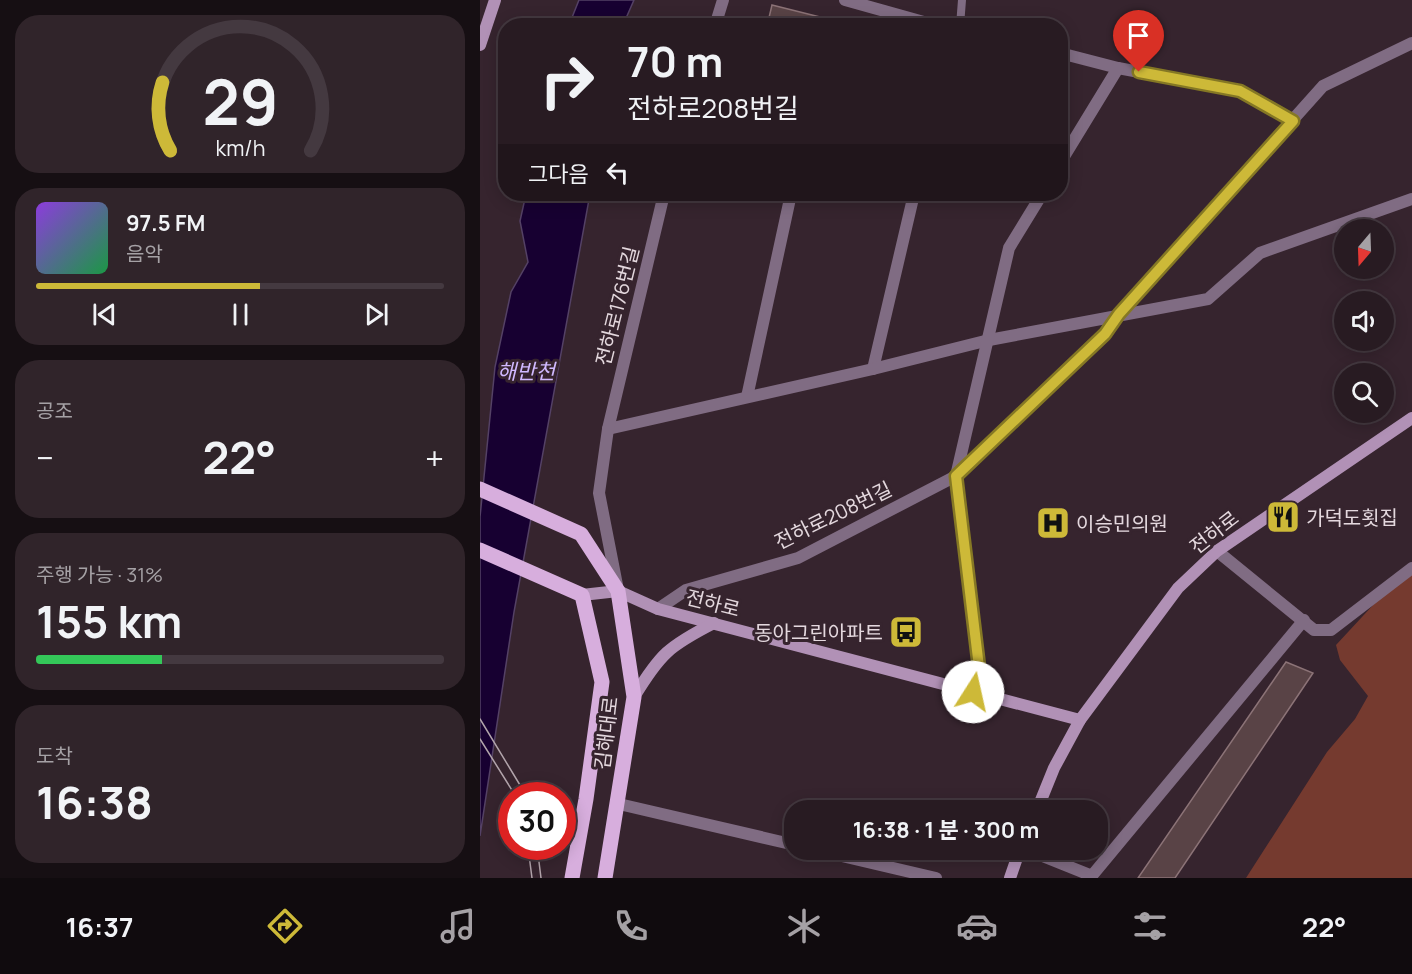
<!DOCTYPE html>
<html lang="ko">
<meta charset="utf-8">
<style>
:root{--surface:#281b22;--page:#30242a;--text:#f1f3f6;--muted:#a5a1a5;--line:#443940;--accent:#cdb938}
body{margin:0;font-family:Manrope,"Noto Sans KR",sans-serif;background:var(--page);color:var(--text);height:100vh;display:flex;flex-direction:column;font-size:22px;white-space:nowrap}
*{box-sizing:border-box;margin:0}
p{font-size:20px;color:var(--muted)}
.icon{flex:none;width:33px;height:33px;fill:none;stroke:currentColor;stroke-width:2;stroke-linecap:round;stroke-linejoin:round}
.map{position:relative;flex:1;overflow:hidden}
.details{display:flex;flex-direction:column;gap:15px;padding:15px;background:#160f13;width:480px}
.details>*{flex:none}
.hud{position:absolute;left:18px;top:18px;width:570px;height:183px;border-radius:24px;box-shadow:0 3px 15px #0003,0 0 0 2px var(--line);background:#281b22;color:var(--text);overflow:hidden}
.needle{width:39px;rotate:199deg}
.buttons{position:absolute;left:854px;top:219px;display:grid;gap:12px}
.buttons a{display:grid;place-items:center;width:60px;height:60px;border-radius:50%;background:var(--surface);box-shadow:0 3px 15px #0003,0 0 0 2px var(--line);font-size:30px}
.speed{position:absolute;left:18px;top:782px;display:flex;gap:12px;font-size:30px;font-weight:700;text-align:center}
.speed>*{display:grid;place-content:center;width:78px;height:78px;border-radius:50%;background:var(--surface);box-shadow:0 3px 15px #0003,0 0 0 2px var(--line);line-height:1}
.speed .limit{border:9px solid #d22;background:#fff;color:#111}
.pin{position:absolute;display:grid;place-items:center;width:51px;height:51px;color:#fff;margin:-62px -26px;border-radius:50% 50% 50% 0;rotate:-45deg;box-shadow:0 0 6px #0007}
.pin .icon{rotate:45deg}
.me{position:absolute;width:66px;margin:-33px;rotate:10deg;stroke-linejoin:round;filter:drop-shadow(0 0 4px #0008)}
.turn{display:flex;align-items:center;gap:21px;height:126px;padding:0 30px;font-size:27px}
.turn .icon{width:78px;height:78px;stroke-width:2.5}
.turn b{display:block;font-size:42px;line-height:51px}
.then{display:flex;align-items:center;height:57px;padding:0 30px;background:#0003;gap:12px;font-size:22px}
.big{font-size:45px;font-weight:700;line-height:1.1}
.details .widget{flex:1;display:flex;flex-direction:column;justify-content:center;gap:9px;min-width:0;padding:0 21px;border-radius:24px;background:var(--page)}
.details .dial{align-items:center;gap:0}
.dial svg{height:156px;overflow:visible;fill:none;stroke:var(--line);stroke-width:7;stroke-linecap:round;text-anchor:middle}
.dial text{fill:var(--text);stroke:none}
.song{display:flex;align-items:center;gap:18px}
.cover{width:72px;height:72px;border-radius:9px;background:linear-gradient(135deg,hsl(270 70% 55%),hsl(140 70% 35%))}
.played{height:6px;border-radius:3px;background:linear-gradient(90deg,var(--accent) 55%,var(--line) 55%)}
.keys{display:flex;justify-content:space-around;direction:ltr}
.heat{display:flex;justify-content:space-between;align-items:center;font-size:33px;direction:ltr}
.charge{height:9px;border-radius:4px;background:linear-gradient(90deg,#34c759 31%,var(--line) 0)}
.trip{position:absolute;left:304px;top:800px;width:324px;height:60px;border-radius:24px;background:var(--surface);box-shadow:0 3px 15px #0003,0 0 0 2px var(--line);font-weight:700;line-height:60px;text-align:center}
.tab-bar{display:flex;height:96px;justify-content:space-around;align-items:center;background:#100b0e;color:var(--muted)}
.tab-bar .icon{width:42px;height:42px}
.tab-bar .active{color:var(--accent)}
.tab-bar b{font-size:27px;color:var(--text)}
main{display:flex;flex:1;min-height:0}
.map>svg:first-child{display:block}
</style>
<main>
<section class="details">
<div class="widget dial"><svg viewBox="0 0 100 80">
<path d="M14 69A42 42 0 1 1 86 69"/>
<path d="M14 69A42 42 0 0 1 10 34" stroke="#cdb938"/>
<text x="50" y="56" font-size="32" font-weight="700">29</text>
<text x="50" y="72" font-size="11">km/h</text>
</svg></div>
<div class="widget">
<div class="song"><i class="cover"></i><div><b>97.5 FM</b><p>음악</p></div></div>
<div class="played"></div>
<div class="keys"><svg class="icon" aria-label="previous" viewBox="0 0 24 24"><path d="M18 5L8 12l10 7zM5 5v14"/></svg><svg class="icon" aria-label="pause" viewBox="0 0 24 24"><path d="M8 5v14M16 5v14"/></svg><svg class="icon" aria-label="next" viewBox="0 0 24 24"><path d="M6 5l10 7-10 7zM19 5v14"/></svg></div>
</div>
<div class="widget"><p>공조</p>
<div class="heat"><a>−</a><b class="big">22°</b><a>+</a></div>
</div>
<div class="widget"><p>주행 가능 · 31%</p><b class="big">155 km</b><div class="charge"></div></div>
<div class="widget"><p>도착</p><b class="big">16:38</b></div>
</section>
<div class="map">
<svg width="932" height="878" viewBox="0 0 932 878">
<rect width="100%" height="100%" fill="#36242e"/>
<polygon fill="#753a2f" points="932,563 932,878 766,878 847,752 875,719 888,696 860,660 856,645"/>
<g fill="#170031" stroke="#544165" stroke-width="1.5">
<polygon points="99,0 154,0 143,25 89,25"/>
<polygon points="46,194 110,194 34,612 0,836 0,517 15,367 31,292 48,262 40,221"/>
</g>
<g fill="#594346" stroke="#8c7377" stroke-width="1.5">
<polygon points="292,5 376,26 287,26"/>
<polygon points="806,662 833,673 695,878 658,878"/>
</g>
<g fill="none" stroke-linecap="round" stroke-linejoin="round">
<polyline stroke="#806c83" stroke-width="8" points="480,26 482,0"/>
<g stroke="#806c83" stroke-width="12">
<polyline points="365,0 458,26"/>
<polyline points="235,26 243,0"/>
<polyline points="580,53 638,68 760,91 813,121"/>
<polyline points="580,163 638,68"/>
<polyline points="393,369 434,194"/>
<polyline points="267,397 311,194"/>
<polyline points="128,429 393,369 509,340 728,299 780,253 932,199"/>
<polyline points="737,551 834,630 851,630 932,568"/>
<polyline points="137,585 119,493 128,429 184,194"/>
<polyline points="178,609 206,590 318,558 476,476 625,334 639,314 843,86 932,43"/>
<polyline points="493,692 499,667 476,476 529,248 562,194"/>
<polyline points="139,804 315,845"/>
<polyline points="332,849 456,878"/>
<polyline points="545,849 610,875"/>
<polyline points="610,878 824,620"/>
</g>
<g stroke="#b191b6" stroke-width="12">
<polyline points="0,45 15,0"/>
<polyline points="102,595 138,591 178,609 600,720"/>
<path d="M154,697C180,654 189,646 234,623"/>
<polyline points="557,810 574,768 600,720 698,588 737,551 932,418"/>
<polyline points="530,878 540,849"/>
</g>
<g stroke="#d7aedd" stroke-width="15">
<polyline points="0,489 101,534 138,591 154,697 125,878"/>
<polyline points="0,550 102,595 122,682 106,799 92,878"/>
</g>
<g stroke="#b2a4ab" stroke-width="1.5">
<polyline points="0,719 46,795"/>
<polyline points="0,739 35,795"/>
<polyline points="57,846 61,878"/>
<polyline points="49,855 52,878"/>
</g>
</g>
<g fill="none" stroke-linecap="round" stroke-linejoin="round">
<defs>
<polyline id="route" points="493,692 499,667 476,476 625,334 639,314 813,121 760,91 659,72"/>
</defs>
<use href="#route" stroke="#857824" stroke-width="15"/>
<use href="#route" stroke="#cdb938" stroke-width="10"/>
</g>
<defs>
<symbol id="restaurant-square" viewBox="-11 -11 22 22"><rect x="-9" y="-9" width="18" height="18" rx="4" fill="#cdb938" stroke="#36242e"/><path d="M-5-6h1v4h1v-4h1v4h1v-4h1v5L-1.5 .5V6h-2V.5L-5-1ZM5-6V6H3V1.5H1.5Q1.5-4 5-6Z" fill="#111"/></symbol>
<symbol id="hospital-square" viewBox="-11 -11 22 22"><rect x="-9" y="-9" width="18" height="18" rx="4" fill="#cdb938" stroke="#36242e"/><path d="M-5-5h3v3.5h4V-5h3V5h-3V1.5h-4V5h-3Z" fill="#111"/></symbol>
<symbol id="bus-square" viewBox="-11 -11 22 22"><rect x="-9" y="-9" width="18" height="18" rx="4" fill="#cdb938" stroke="#36242e"/><path d="M-5-6H5V4H4V6H2V4H-2V6H-4V4H-5ZM-3.5-4V0h7V-4ZM-3.5 1.2v1.5H-2V1.2ZM2 1.2v1.5H3.5V1.2Z" fill="#111"/></symbol>
</defs>
<g fill-rule="evenodd">
<use href="#restaurant-square" x="784" y="498" width="38" height="38"/>
<use href="#hospital-square" x="554" y="504" width="38" height="38"/>
<use href="#bus-square" x="407" y="613" width="38" height="38"/>
</g>
<g text-anchor="middle" dominant-baseline="central" stroke-width="6" stroke-linejoin="round" paint-order="stroke">
<g font-size="20" fill="#e4d8de" stroke="#36242e">
<text transform="translate(137 306) rotate(-76)">전하로176번길</text>
<text transform="translate(353 515) rotate(-26)">전하로208번길</text>
<text transform="translate(734 532) rotate(-38)">전하로</text>
<text transform="translate(233 603) rotate(14)">전하로</text>
<text transform="translate(126 733) rotate(-83)">김해대로</text>
</g>
<g font-size="20" fill="#e4d8de" stroke="#36242e" text-anchor="start">
<text x="826" y="517">가덕도횟집</text>
<text x="596" y="523">이승민의원</text>
<text x="403" y="632" text-anchor="end">동아그린아파트</text>
</g>
<g font-size="21" font-style="italic" fill="#d0b9ff" stroke="#36242e">
<text x="46" y="371">해반천</text>
</g>
</g>
</svg>
<div class="buttons">
<a><svg class="needle" viewBox="-14 -14 28 28"><path d="M0-13l5 13h-10z" fill="#e53935"/><path d="M0 13l5-13h-10z" fill="#a5a1a5"/></svg></a>
<a><svg class="icon" aria-label="sound" viewBox="0 0 24 24"><path d="M4 9h4l5-4v14l-5-4H4zM17 9q2 3 0 6"/></svg></a>
<a><svg class="icon" aria-label="search" viewBox="0 0 24 24"><circle cx="10" cy="10" r="6"/><path d="M15 15l6 6"/></svg></a>
</div>
<div class="speed"><div class="limit">30</div></div>
<div class="pin" style="left:659px;top:72px;background:#d93025"><svg class="icon" aria-label="arrive" viewBox="0 0 24 24"><path d="M6 21V4h12l-3 4 3 4H6"/></svg></div>
<svg class="me" style="left:493px;top:692px" viewBox="-20 -20 40 40"><circle r="19" fill="#fff"/><path d="M0-13L10 11 0 6-10 11z" fill="#cdb938"/></svg>
<div class="trip">16:38 · 1 분 · 300 m</div>
<div class="hud">
<div class="turn"><svg class="icon" aria-label="right" viewBox="0 0 24 24"><path d="M7 20v-9h11M14 6l5 5-5 5"/></svg><div><b>70 m</b>전하로208번길</div></div>
<div class="then">그다음<svg class="icon" aria-label="left" viewBox="0 0 24 24"><path d="M17 20v-9H6M10 6l-5 5 5 5"/></svg></div>
</div>
</div>
</main>
<nav class="tab-bar">
<b>16:37</b>
<svg class="icon active" aria-label="directions" viewBox="0 0 24 24"><path d="M12 3l9 9-9 9-9-9zM9 14v-3h6M13 9l2 2-2 2"/></svg>
<svg class="icon" aria-label="music" viewBox="0 0 24 24"><path d="M9 18V5l10-2v13"/><circle cx="6" cy="18" r="3"/><circle cx="16" cy="16" r="3"/></svg>
<svg class="icon" aria-label="phone" viewBox="0 0 24 24"><path d="M5 4h4l2 5-3 2q2 4 5 5l2-3 5 2v4C11 20 4 13 5 4z"/></svg>
<svg class="icon" aria-label="climate" viewBox="0 0 24 24"><path d="M12 3v18M4 7l16 10M4 17L20 7"/></svg>
<svg class="icon" aria-label="car" viewBox="0 0 24 24"><path d="M5 17H2v-5l4-1 3-4h7l3 4 3 1v5h-3M9 17h6M6 11h13"/><circle cx="7" cy="17" r="2"/><circle cx="17" cy="17" r="2"/></svg>
<svg class="icon" aria-label="filters" viewBox="0 0 24 24"><path d="M4 7h16M4 17h16"/><circle cx="9" cy="7" r="2"/><circle cx="15" cy="17" r="2"/></svg>
<b>22°</b>
</nav>
